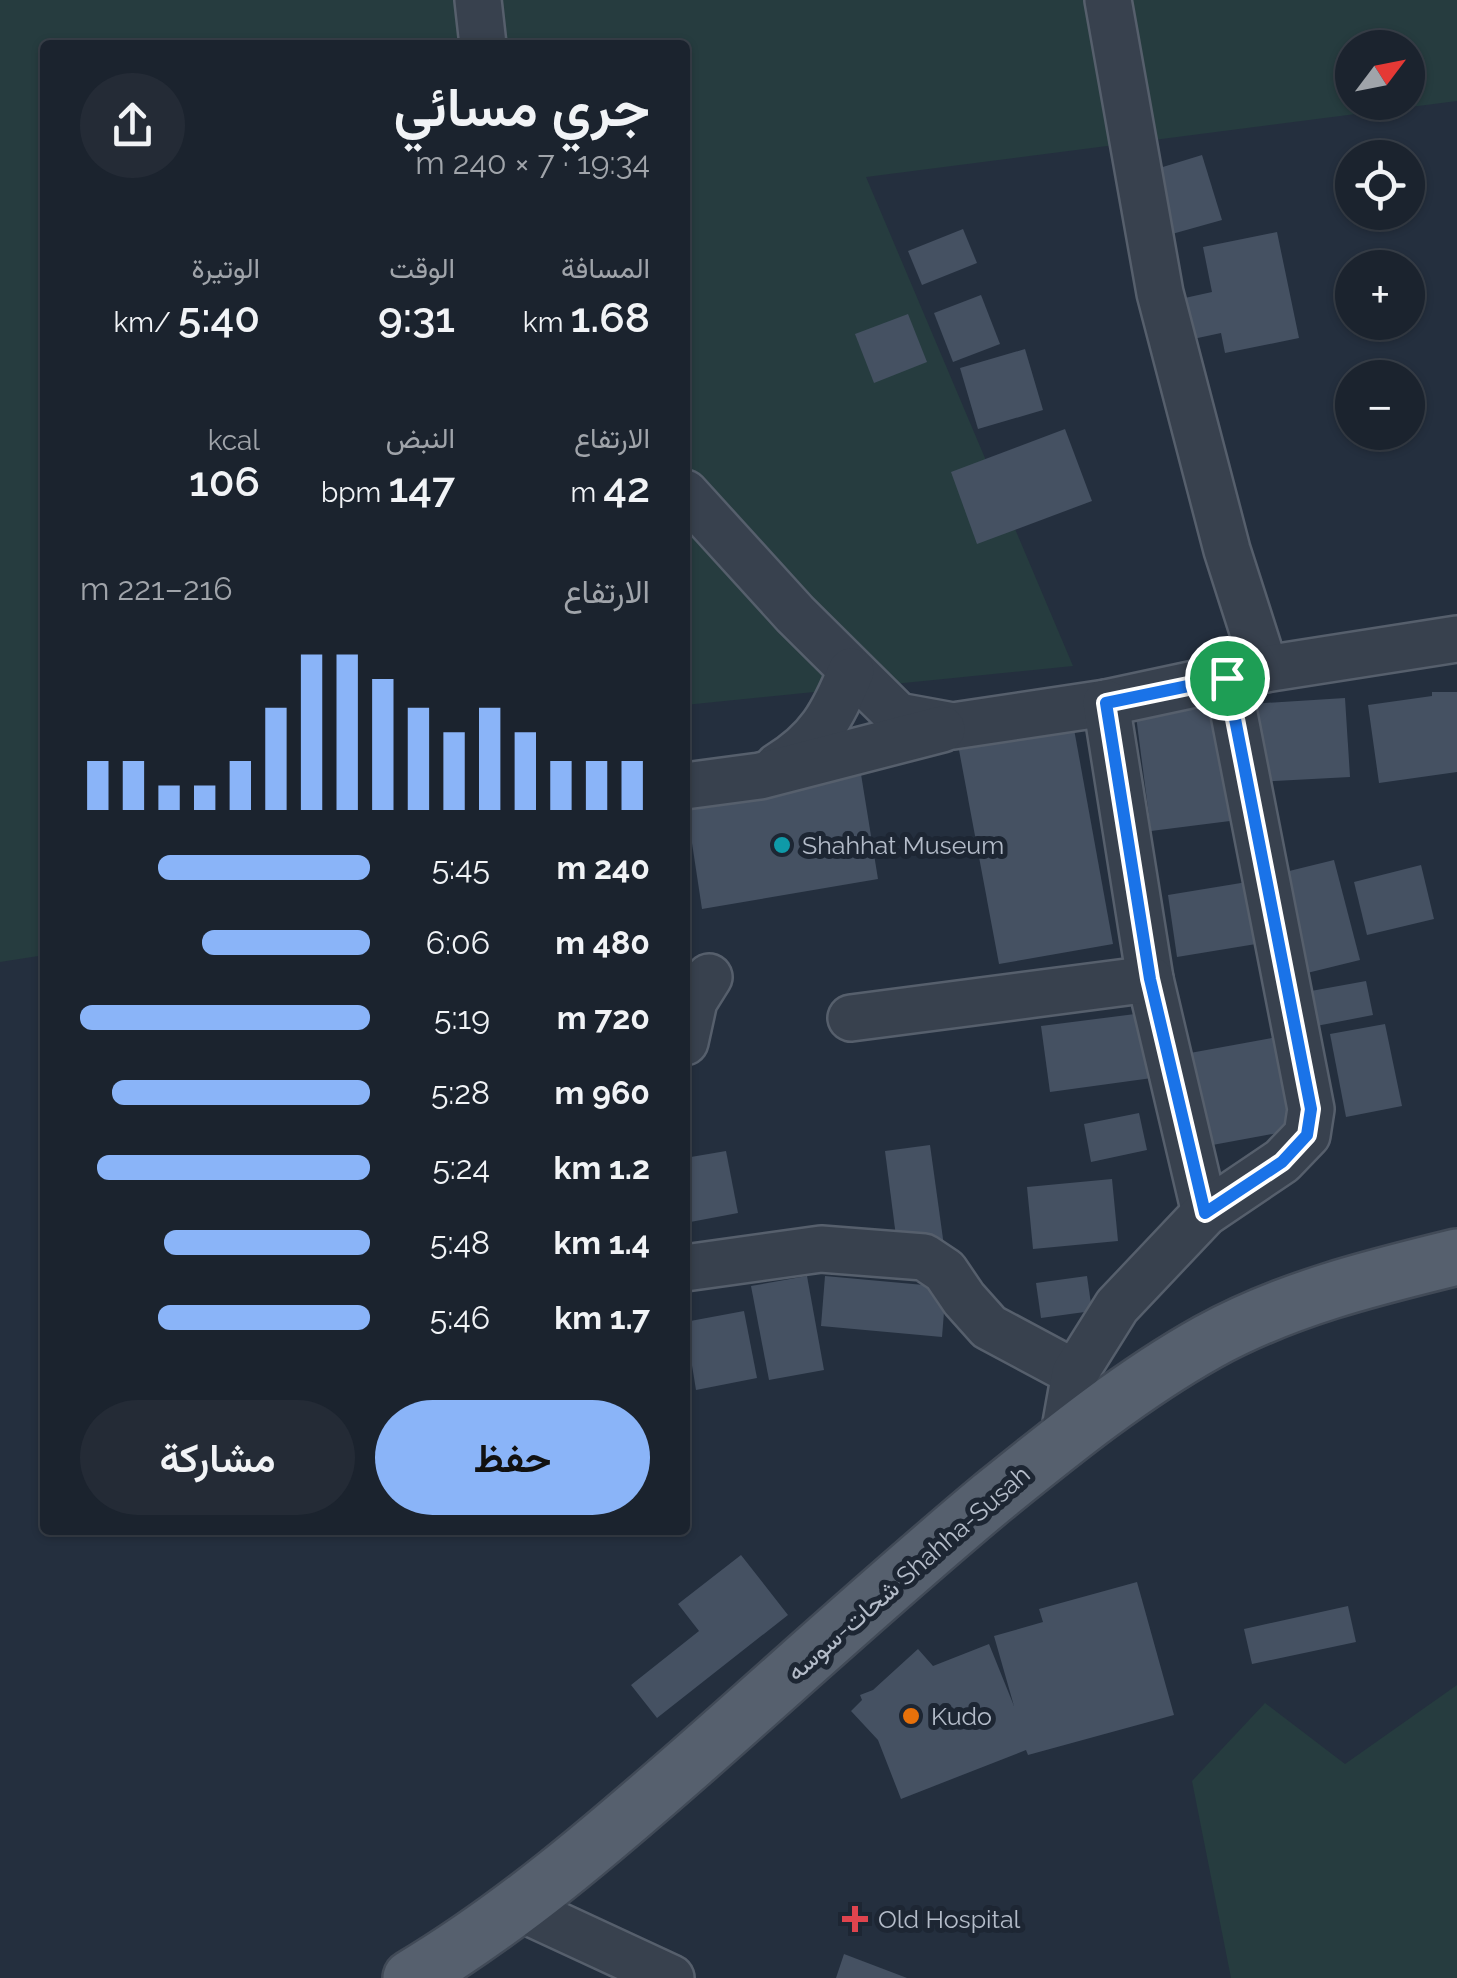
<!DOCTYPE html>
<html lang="ar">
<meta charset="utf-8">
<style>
body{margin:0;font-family:Raleway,Vazirmatn,sans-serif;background:#242b36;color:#f1f3f6;direction:rtl;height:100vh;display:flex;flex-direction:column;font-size:38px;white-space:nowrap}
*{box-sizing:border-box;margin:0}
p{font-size:32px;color:#a0a4aa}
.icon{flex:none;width:55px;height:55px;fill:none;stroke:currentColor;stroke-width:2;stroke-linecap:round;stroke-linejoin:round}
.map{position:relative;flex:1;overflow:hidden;direction:ltr}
.side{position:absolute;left:40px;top:40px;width:650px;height:1495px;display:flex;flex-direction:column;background:#1b232e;border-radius:10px;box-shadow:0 2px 8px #0004,0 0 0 2px #39404a;direction:rtl}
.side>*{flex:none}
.needle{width:65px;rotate:58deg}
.tools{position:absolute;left:1335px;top:30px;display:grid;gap:20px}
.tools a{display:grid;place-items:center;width:90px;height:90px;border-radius:50%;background:#1b232e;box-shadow:0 2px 8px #0004,0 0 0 2px #39404a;font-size:50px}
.pin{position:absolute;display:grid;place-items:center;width:85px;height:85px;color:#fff;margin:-42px;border:5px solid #fff;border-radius:50%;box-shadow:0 2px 10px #0007}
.round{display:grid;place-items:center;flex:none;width:105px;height:105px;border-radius:52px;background:#242b36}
.summary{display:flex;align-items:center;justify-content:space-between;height:170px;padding:0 40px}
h1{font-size:55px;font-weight:600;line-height:75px}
.stats{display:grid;grid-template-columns:repeat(3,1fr);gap:15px;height:170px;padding:10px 40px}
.stats div{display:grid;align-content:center}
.stats b{font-size:42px;font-weight:600}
.stats small{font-size:28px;font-weight:400}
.stats p{font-size:28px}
.chart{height:280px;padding:20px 40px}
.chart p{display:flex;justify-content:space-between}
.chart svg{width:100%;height:180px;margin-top:10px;stroke:#8ab4f8;stroke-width:6}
.primary-button{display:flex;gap:20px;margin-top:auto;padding:20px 40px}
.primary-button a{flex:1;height:115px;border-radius:60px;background:#8ab4f8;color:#111;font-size:40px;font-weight:600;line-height:115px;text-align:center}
.primary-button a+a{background:#242b36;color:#f1f3f6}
ul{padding:0 40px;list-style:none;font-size:32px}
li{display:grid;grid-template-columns:160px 120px 1fr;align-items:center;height:75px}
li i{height:25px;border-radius:12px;background:#8ab4f8}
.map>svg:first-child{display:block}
.green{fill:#263c3f;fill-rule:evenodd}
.building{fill:#455162}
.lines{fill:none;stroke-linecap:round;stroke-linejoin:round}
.minor-casing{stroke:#565f6c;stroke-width:50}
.major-casing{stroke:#414a57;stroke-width:60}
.minor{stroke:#38414e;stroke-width:45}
.major{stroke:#56606e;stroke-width:55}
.route-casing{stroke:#fff;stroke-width:20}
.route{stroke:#1a73e8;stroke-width:12}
.culture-dot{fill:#0f9aa8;stroke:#1d2633;stroke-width:4}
.food-dot{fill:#e8710a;stroke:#1d2633;stroke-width:4}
.health-dot{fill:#e0444e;stroke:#1d2633;stroke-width:4}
.labels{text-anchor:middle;stroke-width:10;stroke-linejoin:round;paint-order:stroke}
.poi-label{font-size:25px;fill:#b4bcc9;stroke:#1d2633;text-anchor:start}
.street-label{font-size:25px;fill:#b4bcc9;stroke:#1d2633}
</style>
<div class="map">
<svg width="1457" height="1978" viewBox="0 0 1457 1978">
<rect width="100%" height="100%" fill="#242f3e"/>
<!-- green -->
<g class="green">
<path d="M 0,0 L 1457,0 L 1457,101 L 866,177 L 1073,666 L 685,705 L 685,45 L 45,45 L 45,955 L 0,962 ZM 1352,48 L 1408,48 L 1408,102 L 1352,102 Z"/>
<polygon points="1457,1685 1457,1978 1231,1978 1192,1781 1265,1703 1345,1764"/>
</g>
<!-- building -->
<g class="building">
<polygon points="1202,155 1222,220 1172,234 1153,170"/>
<polygon points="963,229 977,263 922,285 908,251"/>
<polygon points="1277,232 1299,338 1225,353 1221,333 1179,342 1171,301 1212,292 1203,247"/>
<polygon points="981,295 1000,344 953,362 934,313"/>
<polygon points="908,314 927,362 874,383 855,334"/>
<polygon points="1025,349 1043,410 978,429 960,368"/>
<polygon points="1065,429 1092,501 977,544 951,472"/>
<polygon points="1432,692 1457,692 1457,772 1379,783 1368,705 1432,696"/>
<polygon points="1345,698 1350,777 1254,782 1249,704"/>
<polygon points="1215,707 1230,821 1151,831 1136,716"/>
<polygon points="1074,729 1113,944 999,964 959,750"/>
<polygon points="860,768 878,879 702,909 685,797"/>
<polygon points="1334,860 1360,960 1303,974 1277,874"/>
<polygon points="1421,865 1434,919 1367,935 1354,882"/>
<polygon points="1247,882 1256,944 1177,957 1168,895"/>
<polygon points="1366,981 1373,1015 1306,1028 1300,993"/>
<polygon points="1143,1013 1152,1078 1050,1092 1041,1026"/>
<polygon points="1385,1024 1402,1106 1346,1117 1330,1034"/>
<polygon points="1277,1037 1294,1130 1207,1146 1190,1053"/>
<polygon points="1139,1113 1147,1150 1091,1162 1084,1124"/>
<polygon points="930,1145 944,1246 898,1252 885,1151"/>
<polygon points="726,1151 738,1213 685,1223 685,1158"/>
<polygon points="1112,1179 1118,1241 1033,1249 1027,1187"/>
<polygon points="807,1276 824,1370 769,1380 751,1286"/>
<polygon points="825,1276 946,1287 942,1337 821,1326"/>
<polygon points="1087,1276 1092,1311 1041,1318 1036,1283"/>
<polygon points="744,1311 757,1378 696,1390 685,1322"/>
<polygon points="741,1555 788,1615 657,1718 631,1685 699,1631 678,1604"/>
<polygon points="1137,1582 1174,1715 1028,1755 1026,1750 901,1799 878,1740 851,1711 862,1700 860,1695 873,1690 918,1649 933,1666 989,1644 1014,1706 994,1636 1043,1622 1039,1609"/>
<polygon points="1348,1606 1356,1642 1252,1664 1244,1629"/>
<polygon points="844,1954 907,1978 836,1978"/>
</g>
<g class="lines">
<!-- minor casing -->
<g class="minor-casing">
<g id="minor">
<polyline points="478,0 483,45"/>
<polyline points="1108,0 1160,293 1227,550 1265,669"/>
<polyline points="685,493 795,614 898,716 953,726 1106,703 1265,669 1457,639"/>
<polyline points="1106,703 1150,979 1205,1213"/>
<path d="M 778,766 C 819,741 833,715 851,671"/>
<polyline points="685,786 760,776 942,729"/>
<polyline points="851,1018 1150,979"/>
<polyline points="685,1042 694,1001 709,977"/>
<polyline points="685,1268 821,1249 924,1257 945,1271 964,1299 989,1327 1075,1373"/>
<polyline points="1063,1440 1075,1373 1117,1306 1205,1213 1282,1161 1307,1135 1311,1109 1227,678"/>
<polyline points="518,1907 671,1978"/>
</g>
</g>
<!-- major casing -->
<g class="major-casing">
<path id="major" d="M 411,1978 C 513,1917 603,1839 692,1761 C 792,1673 891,1582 993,1497 C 1061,1442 1131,1385 1208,1342 C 1286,1299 1371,1278 1457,1257"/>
</g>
<!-- minor -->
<use href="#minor" class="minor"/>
<!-- major -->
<use href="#major" class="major"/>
</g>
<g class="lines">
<!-- route casing -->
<g class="route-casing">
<polygon id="route" points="1227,678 1311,1109 1307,1135 1282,1162 1205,1213 1150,979 1106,703"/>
</g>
<!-- route -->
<use href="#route" class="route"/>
</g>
<!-- markers -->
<circle class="culture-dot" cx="782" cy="845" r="10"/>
<circle class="food-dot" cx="911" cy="1716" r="10"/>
<path class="health-dot" d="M850 1904h10v10h10v10h-10v10h-10v-10h-10v-10h10z"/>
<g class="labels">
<!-- poi labels -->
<g class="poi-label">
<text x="802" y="854">Shahhat Museum</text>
<text x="931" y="1725">Kudo</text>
<text x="878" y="1928">Old Hospital</text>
</g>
<!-- street labels -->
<g class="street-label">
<text transform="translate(908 1573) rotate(-41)" y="9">شحات-سوسه Shahha-Susah</text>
</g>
</g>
</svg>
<div class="tools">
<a><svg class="needle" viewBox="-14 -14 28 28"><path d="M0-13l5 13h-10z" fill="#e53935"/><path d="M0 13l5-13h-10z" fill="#a0a4aa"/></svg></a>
<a><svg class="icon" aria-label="locate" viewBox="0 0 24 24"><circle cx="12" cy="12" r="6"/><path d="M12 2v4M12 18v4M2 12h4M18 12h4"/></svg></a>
<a>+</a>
<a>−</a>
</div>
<div class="pin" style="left:1227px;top:678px;background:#1e9e55"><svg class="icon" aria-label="arrive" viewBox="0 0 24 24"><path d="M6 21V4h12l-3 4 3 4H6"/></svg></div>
<section class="side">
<div class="summary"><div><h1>جري مسائي</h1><p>19:34 · 7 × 240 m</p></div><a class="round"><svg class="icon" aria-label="share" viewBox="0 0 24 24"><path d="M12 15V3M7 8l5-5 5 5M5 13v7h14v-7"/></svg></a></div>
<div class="stats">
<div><p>المسافة</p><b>1.68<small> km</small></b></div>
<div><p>الوقت</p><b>9:31</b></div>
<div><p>الوتيرة</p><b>5:40<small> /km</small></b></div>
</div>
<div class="stats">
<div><p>الارتفاع</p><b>42<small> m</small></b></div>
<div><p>النبض</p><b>147<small> bpm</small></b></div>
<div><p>kcal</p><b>106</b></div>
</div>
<div class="chart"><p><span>الارتفاع</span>216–221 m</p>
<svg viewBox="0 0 160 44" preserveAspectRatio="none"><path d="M5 44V32M15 44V32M25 44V38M35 44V38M45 44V32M55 44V19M65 44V6M75 44V6M85 44V12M95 44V19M105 44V25M115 44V19M125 44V25M135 44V32M145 44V32M155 44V32"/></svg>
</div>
<ul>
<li><b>240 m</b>5:45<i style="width:73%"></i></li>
<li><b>480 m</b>6:06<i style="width:58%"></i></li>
<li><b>720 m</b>5:19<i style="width:100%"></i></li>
<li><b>960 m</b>5:28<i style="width:89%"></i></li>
<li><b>1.2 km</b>5:24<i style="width:94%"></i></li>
<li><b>1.4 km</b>5:48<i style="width:71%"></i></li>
<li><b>1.7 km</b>5:46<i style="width:73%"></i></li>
</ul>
<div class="primary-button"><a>حفظ</a><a>مشاركة</a></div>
</section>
</div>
